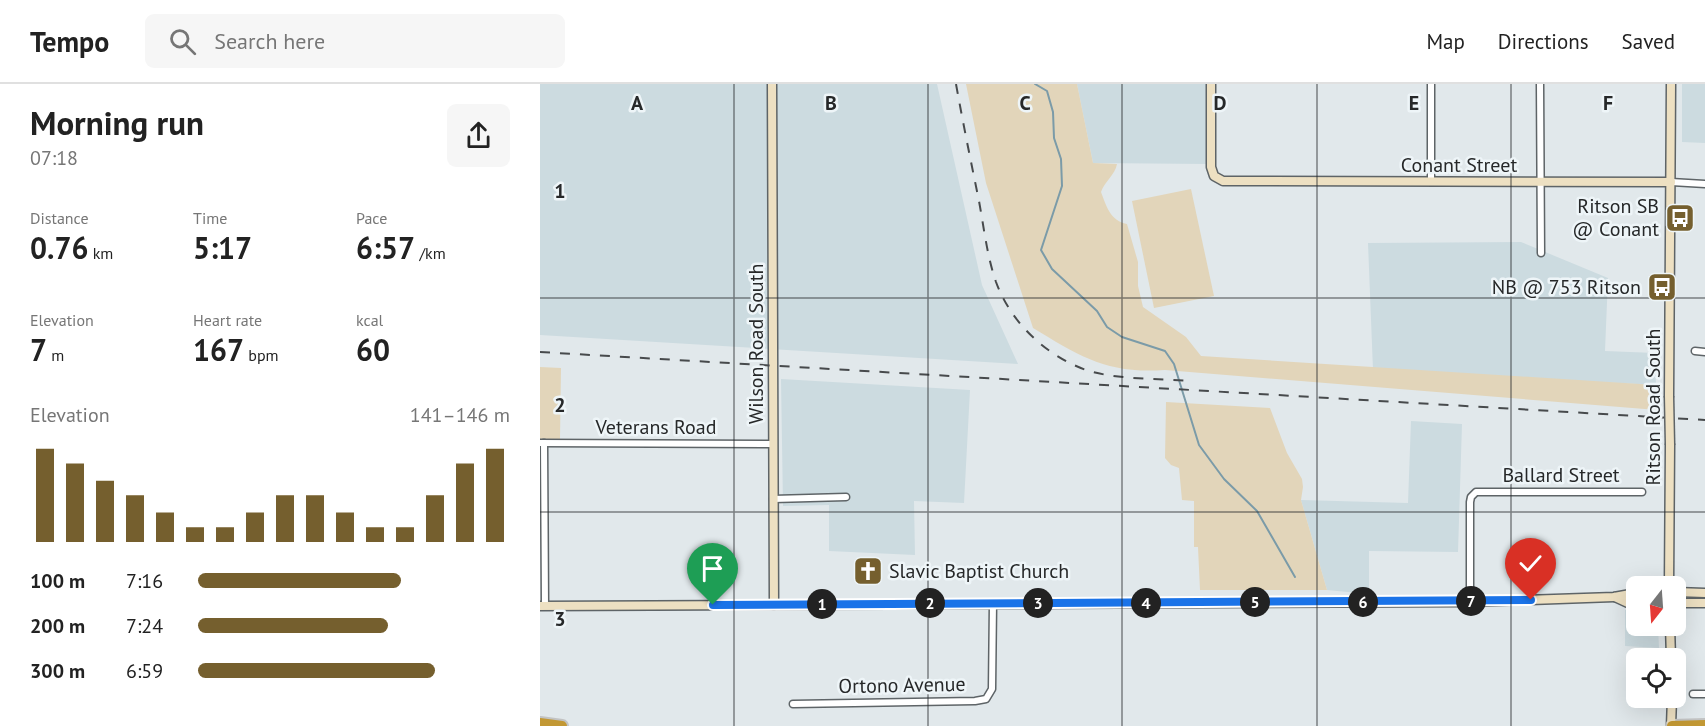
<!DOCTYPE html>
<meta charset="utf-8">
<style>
body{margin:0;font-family:"PT Sans",sans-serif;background:#f6f6f6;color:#222;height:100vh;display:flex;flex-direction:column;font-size:22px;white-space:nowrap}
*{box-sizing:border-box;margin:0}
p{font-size:20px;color:#767676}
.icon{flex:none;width:33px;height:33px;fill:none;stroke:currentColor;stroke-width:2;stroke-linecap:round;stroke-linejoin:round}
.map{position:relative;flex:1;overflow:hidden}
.side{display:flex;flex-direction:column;background:#fff;width:540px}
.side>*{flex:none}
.needle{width:39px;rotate:197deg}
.controls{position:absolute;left:1086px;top:492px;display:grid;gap:12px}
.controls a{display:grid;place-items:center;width:60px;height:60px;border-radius:9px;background:#fff;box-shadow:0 6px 24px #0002;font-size:30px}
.pin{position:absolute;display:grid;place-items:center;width:51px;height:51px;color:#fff;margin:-62px -26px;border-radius:50% 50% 50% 0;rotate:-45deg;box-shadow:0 0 6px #0007}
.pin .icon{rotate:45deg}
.km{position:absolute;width:30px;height:30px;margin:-15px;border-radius:50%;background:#222;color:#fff;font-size:16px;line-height:30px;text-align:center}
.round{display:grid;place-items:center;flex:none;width:63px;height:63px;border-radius:9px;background:#f6f6f6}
.summary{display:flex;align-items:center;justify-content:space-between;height:102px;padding:0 30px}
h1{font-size:33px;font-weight:700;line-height:45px}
.metrics{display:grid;grid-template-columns:repeat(3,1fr);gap:9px;height:102px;padding:6px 30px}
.metrics div{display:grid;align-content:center}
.metrics b{font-size:30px;font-weight:700}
.metrics small{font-size:16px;font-weight:400}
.metrics p{font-size:16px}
.chart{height:168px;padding:12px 30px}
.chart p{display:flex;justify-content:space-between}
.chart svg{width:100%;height:108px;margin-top:6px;stroke:#755f2e;stroke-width:6}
ul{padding:0 30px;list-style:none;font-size:20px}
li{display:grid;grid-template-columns:96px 72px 1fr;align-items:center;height:45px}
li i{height:15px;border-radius:8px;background:#755f2e}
header{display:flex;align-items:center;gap:36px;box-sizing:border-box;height:84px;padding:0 30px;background:#fff;border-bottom:2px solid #e0e0e0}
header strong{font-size:28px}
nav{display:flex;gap:33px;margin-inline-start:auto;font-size:21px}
.search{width:420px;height:54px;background:#f6f6f6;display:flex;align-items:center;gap:15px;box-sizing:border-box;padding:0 21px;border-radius:9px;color:#767676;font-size:22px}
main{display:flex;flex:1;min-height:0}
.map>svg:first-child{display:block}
.built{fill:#ccdbe0}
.green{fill:#e2d5ba}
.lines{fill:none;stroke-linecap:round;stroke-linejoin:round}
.stream{stroke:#7b9ba8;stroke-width:2}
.street-casing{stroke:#5e6467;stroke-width:9}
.secondary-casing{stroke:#5e6467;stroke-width:11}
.highway-casing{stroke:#c2c3c3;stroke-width:14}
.street{stroke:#fff;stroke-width:6}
.secondary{stroke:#ede0c2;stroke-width:8}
.highway{stroke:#c29834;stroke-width:10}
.rail{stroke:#474a4c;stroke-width:2;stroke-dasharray:10 10;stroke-linecap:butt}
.secondary-bridge-casing{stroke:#5e6467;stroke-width:11;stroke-linecap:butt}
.secondary-bridge{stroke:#ede0c2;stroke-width:8}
.route-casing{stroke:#fff;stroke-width:12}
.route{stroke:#1a73e8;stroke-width:8}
.grid{fill:none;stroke:#262829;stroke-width:1.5;stroke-opacity:0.55}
.labels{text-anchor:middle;stroke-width:5;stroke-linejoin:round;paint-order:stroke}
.street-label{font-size:20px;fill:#262829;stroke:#eef5f8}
.poi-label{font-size:20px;fill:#262829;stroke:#eef5f8;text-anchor:end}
.grid-label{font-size:20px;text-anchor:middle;font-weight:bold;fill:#262829;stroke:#eef5f8;stroke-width:5;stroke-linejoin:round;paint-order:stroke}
</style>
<header>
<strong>Tempo</strong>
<div class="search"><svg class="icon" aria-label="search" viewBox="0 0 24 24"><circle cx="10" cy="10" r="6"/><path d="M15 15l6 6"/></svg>Search here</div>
<nav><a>Map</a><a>Directions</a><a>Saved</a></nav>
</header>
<main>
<section class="side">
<div class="summary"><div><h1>Morning run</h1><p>07:18</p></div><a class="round"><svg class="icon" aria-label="share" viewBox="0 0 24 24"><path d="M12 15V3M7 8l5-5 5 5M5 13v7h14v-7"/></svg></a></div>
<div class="metrics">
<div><p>Distance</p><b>0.76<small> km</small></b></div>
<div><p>Time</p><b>5:17</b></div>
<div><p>Pace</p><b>6:57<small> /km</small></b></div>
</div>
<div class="metrics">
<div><p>Elevation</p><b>7<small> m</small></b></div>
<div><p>Heart rate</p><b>167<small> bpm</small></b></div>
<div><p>kcal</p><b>60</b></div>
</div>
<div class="chart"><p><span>Elevation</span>141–146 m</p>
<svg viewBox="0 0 160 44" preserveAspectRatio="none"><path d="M5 44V6M15 44V12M25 44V19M35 44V25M45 44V32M55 44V38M65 44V38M75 44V32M85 44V25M95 44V25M105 44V32M115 44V38M125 44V38M135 44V25M145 44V12M155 44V6"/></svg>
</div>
<ul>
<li><b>100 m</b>7:16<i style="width:65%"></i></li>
<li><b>200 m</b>7:24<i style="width:61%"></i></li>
<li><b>300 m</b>6:59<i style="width:76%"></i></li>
</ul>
</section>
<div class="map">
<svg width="1165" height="642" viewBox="0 0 1165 642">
<rect width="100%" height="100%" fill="#e1e8eb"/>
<!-- built -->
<g class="built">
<polygon points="0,0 397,0 442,201 478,280 0,251"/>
<polygon points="537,0 668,0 667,80 553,79"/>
<polygon points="1142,0 1165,0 1165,59 1142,58"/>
<polygon points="981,158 1068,194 1065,267 1115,269 1116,301 833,286 828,159"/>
<polygon points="241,295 430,306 424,419 374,417 375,471 289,467 289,421 243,422"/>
<polygon points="871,337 922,340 918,468 829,467 829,510 787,506 761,416 868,419"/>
<polygon points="1085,526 1096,527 1096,542 1118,542 1119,564 1085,562"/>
</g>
<!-- green -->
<g class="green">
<path d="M 426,0 L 537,0 L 553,79 L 577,80 C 575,91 565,97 561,108 C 566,121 570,137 587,140 L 598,178 L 598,202 L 603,223 L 646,253 L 661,272 L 1116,301 L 1117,326 L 625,286 C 567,290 541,273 493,244 L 446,99 Z"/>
<polygon points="651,105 674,212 614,224 592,117"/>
<polygon points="0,283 21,284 20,355 0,355"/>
<polygon points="626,318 730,324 747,369 762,395 763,403 761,416 787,506 660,506 658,463 654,463 654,417 642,416 639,384 631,381 625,374"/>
</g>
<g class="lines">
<!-- stream -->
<polyline class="stream" points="495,0 507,7 513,28 514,54 521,75 522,102 501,166 512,185 557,227 567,243 582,253 625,267 634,280 659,361 684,395 717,427 755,493"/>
<!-- street casing -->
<g class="street-casing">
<g id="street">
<polyline points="1000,0 1001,169"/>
<polyline points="891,97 891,0"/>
<polyline points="1131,98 1165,100"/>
<polyline points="1155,267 1165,268"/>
<polyline points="0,359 233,360"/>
<polyline points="4,359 5,522"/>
<polyline points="233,415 306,413"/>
<polyline points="930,518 930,418 931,413 936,408 1102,408"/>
<polyline points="1153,610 1165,610"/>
<polyline points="253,620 435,617 446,615 452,605 453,519"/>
</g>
</g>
<!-- secondary casing -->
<g class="secondary-casing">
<g id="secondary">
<polyline points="232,0 234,521"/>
<polyline points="671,0 671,83 674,92 683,97 1131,98"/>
<polyline points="1129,312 1131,0"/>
<polyline points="1129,502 1130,361"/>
<polyline points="1136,508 1165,509"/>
<polyline points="1075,513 1088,519 1096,519"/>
<polyline points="1136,519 1165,519"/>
<polyline points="0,522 930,518 1074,513 1096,509"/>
<polyline points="1130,542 1131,574"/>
<polyline points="1131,642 1132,614"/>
</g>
</g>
<!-- highway casing -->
<g class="highway-casing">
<g id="highway">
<polyline points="0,639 22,642"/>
<polyline points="1132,642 1165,641"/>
</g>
</g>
<!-- street -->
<use href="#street" class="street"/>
<!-- secondary -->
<use href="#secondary" class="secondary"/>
<!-- highway -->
<use href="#highway" class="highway"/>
<!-- rail -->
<g class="rail">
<path d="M 416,0 C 423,39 431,78 439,117 C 444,144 447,172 456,198 C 471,239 507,273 549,287 C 581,296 616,294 649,297"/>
<polyline points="0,268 1165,336"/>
</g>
<!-- secondary-bridge casing -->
<g class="secondary-bridge-casing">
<polyline id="secondary-bridge" points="1129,312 1130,361"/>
</g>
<!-- secondary-bridge -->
<use href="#secondary-bridge" class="secondary-bridge"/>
</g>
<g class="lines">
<!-- route casing -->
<g class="route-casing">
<polyline id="route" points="173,521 991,516"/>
</g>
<!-- route -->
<use href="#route" class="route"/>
</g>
<!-- grid -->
<path class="grid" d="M 194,0 L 194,642M 388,0 L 388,642M 582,0 L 582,642M 777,0 L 777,642M 971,0 L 971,642M 0,214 L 1165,214M 0,428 L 1165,428"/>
<!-- icons -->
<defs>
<g id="bus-square" transform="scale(1.5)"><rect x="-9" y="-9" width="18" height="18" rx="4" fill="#755f2e" stroke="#eef5f8"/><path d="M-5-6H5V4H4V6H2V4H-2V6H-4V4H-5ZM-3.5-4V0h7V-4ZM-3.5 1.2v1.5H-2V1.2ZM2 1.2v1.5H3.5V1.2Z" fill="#fff"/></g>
<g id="church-square" transform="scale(1.5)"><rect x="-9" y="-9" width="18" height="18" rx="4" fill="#755f2e" stroke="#eef5f8"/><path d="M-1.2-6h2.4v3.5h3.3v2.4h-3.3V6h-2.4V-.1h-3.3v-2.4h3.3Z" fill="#fff"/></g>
</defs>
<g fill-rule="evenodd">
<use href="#bus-square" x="1140" y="134"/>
<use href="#bus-square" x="1122" y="203"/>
<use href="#church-square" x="328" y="487"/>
</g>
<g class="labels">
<!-- street labels -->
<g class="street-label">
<text x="919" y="88">Conant Street</text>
<text transform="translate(216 260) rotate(-90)" y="7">Wilson Road South</text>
<text transform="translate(1113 323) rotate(-90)" y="7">Ritson Road South</text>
<text x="116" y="350">Veterans Road</text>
<text x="1021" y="398">Ballard Street</text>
<text transform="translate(362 601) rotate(-1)" y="7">Ortono Avenue</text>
</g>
<!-- poi labels -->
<g class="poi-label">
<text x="1119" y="129">Ritson SB<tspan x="1119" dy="23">@ Conant</tspan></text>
<text x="1101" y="210">NB @ 753 Ritson</text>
<text x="349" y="494" text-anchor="start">Slavic Baptist Church</text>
</g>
</g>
<g class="grid-label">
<text x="97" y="26">A</text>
<text x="291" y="26">B</text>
<text x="485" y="26">C</text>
<text x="680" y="26">D</text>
<text x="874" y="26">E</text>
<text x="1068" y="26">F</text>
<text x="20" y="114">1</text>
<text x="20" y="328">2</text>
<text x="20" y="542">3</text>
</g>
</svg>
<div class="controls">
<a><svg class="needle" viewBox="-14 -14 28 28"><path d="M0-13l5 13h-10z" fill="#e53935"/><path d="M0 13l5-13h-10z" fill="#767676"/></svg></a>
<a><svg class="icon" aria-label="locate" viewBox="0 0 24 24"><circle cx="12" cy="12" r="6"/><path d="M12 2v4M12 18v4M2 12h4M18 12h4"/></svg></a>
</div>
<div class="pin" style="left:173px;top:521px;background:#1e9e55"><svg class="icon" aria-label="arrive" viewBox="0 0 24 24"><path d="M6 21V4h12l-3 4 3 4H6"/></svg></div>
<div class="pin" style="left:991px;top:516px;background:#d93025"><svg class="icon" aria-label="check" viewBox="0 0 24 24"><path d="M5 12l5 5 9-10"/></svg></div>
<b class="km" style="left:282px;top:520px">1</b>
<b class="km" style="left:390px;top:519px">2</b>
<b class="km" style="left:498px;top:519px">3</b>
<b class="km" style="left:606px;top:519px">4</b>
<b class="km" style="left:715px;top:518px">5</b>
<b class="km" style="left:823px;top:518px">6</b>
<b class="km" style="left:931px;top:517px">7</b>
</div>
</main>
